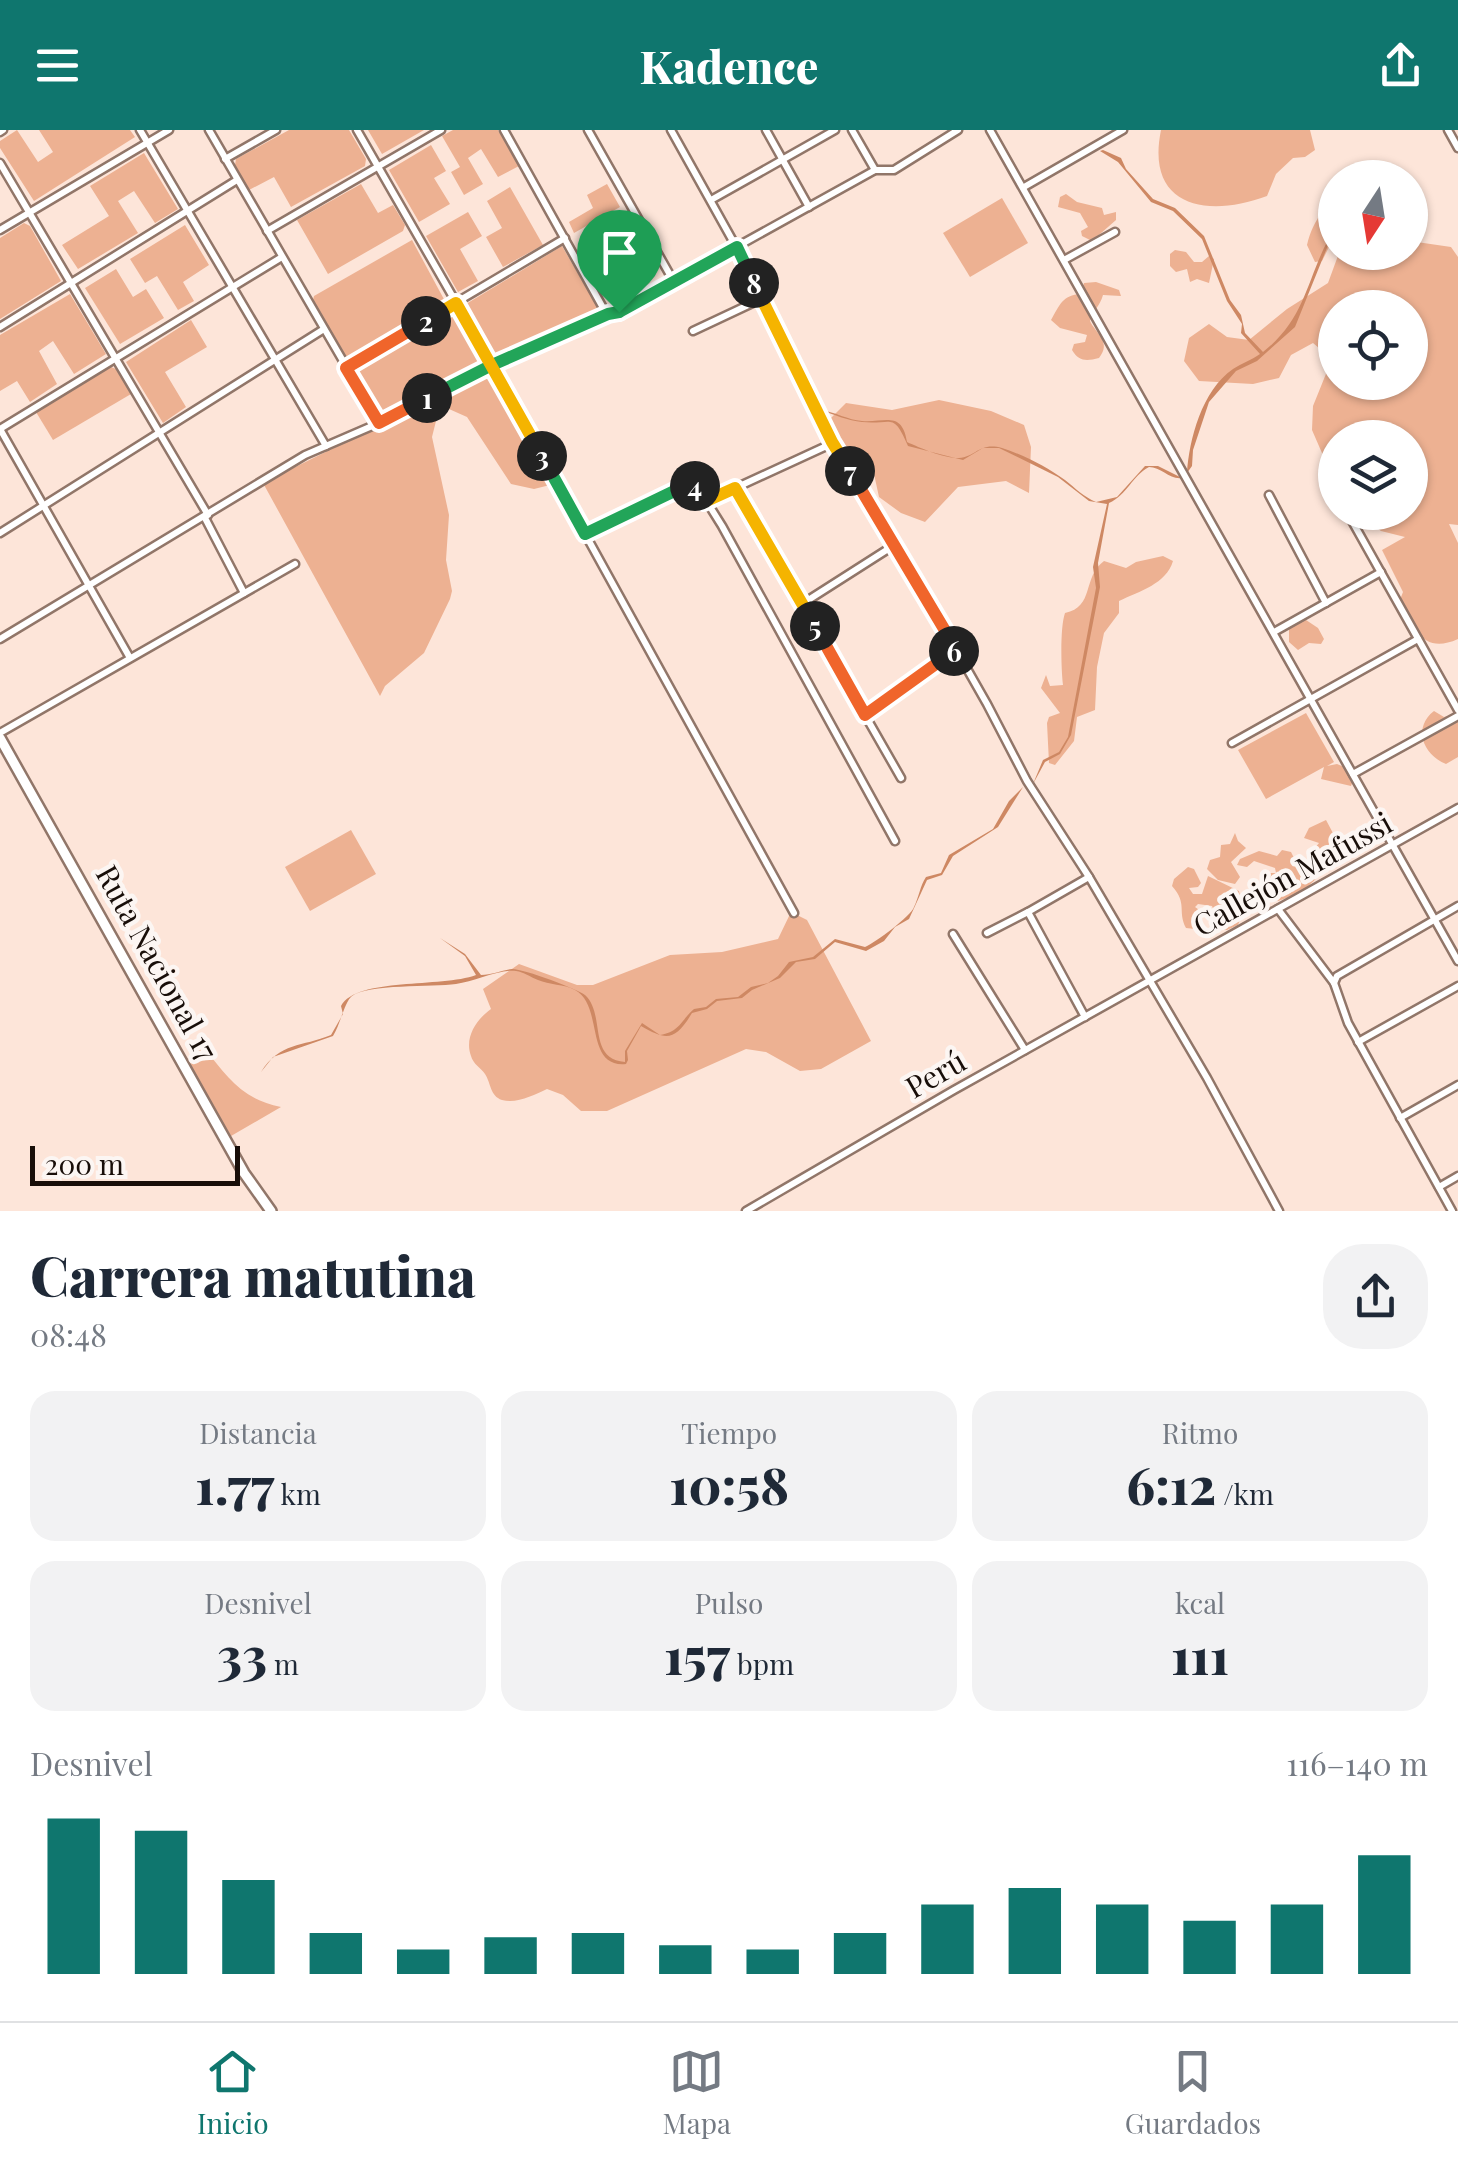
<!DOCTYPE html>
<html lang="es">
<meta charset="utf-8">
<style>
body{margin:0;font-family:"Playfair Display",serif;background:#f2f2f3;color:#1f2937;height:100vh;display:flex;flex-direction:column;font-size:38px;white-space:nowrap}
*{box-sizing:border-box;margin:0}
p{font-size:32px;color:#747a83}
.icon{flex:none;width:55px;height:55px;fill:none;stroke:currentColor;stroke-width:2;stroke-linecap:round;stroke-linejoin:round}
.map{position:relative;height:1081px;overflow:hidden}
.drawer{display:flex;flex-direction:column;background:#fff;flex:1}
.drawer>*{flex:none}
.needle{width:65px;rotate:192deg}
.fabs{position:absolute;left:1318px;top:30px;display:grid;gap:20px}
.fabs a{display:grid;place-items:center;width:110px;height:110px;border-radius:50%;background:#fff;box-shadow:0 2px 8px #0004;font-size:50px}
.scale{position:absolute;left:30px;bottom:25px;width:210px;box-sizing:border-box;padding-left:10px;border:5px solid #180e09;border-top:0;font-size:28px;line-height:35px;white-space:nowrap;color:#180e09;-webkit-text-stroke:8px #fcf6f3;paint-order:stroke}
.pin{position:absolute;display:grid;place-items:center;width:85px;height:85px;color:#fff;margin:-102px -42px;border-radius:50% 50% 50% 0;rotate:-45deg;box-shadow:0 0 10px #0007}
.pin .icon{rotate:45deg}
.km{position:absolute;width:50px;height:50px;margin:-25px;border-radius:50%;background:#222;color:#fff;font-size:28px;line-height:50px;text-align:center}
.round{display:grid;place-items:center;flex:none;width:105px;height:105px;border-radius:40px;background:#f2f2f3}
.headline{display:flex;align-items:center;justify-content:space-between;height:170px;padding:0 30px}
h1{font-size:55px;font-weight:800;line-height:75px}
.metrics{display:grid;grid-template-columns:repeat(3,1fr);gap:15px;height:170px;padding:10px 30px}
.metrics div{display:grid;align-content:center;border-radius:25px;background:#f2f2f3;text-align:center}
.metrics b{font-size:50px;font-weight:800}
.metrics small{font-size:28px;font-weight:400}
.metrics p{font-size:28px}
.chart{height:280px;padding:20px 30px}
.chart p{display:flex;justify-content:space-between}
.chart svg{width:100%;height:180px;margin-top:10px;stroke:#0f766e;stroke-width:6}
header{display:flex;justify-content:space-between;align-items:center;height:130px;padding:0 30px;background:#0f766e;color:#fff;font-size:45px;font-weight:800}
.tab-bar{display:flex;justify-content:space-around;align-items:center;height:140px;border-top:2px solid #e0e1e3;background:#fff;font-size:28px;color:#747a83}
.tab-bar a{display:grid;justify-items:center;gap:5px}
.tab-bar .active{color:#0f766e}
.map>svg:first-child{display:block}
.green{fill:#edb192;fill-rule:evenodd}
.water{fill:#ce8863}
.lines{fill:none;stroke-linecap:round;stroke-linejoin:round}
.stream{stroke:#ce8863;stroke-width:2.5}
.street-casing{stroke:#917669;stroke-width:11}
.secondary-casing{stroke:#917669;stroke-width:14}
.street{stroke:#fff;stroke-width:6}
.secondary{stroke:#fff;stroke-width:9}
.split-1-casing{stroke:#fff;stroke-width:20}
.split-2-casing{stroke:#fff;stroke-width:20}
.split-3-casing{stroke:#fff;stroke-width:20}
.split-4-casing{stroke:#fff;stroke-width:20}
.split-5-casing{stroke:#fff;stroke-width:20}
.split-6-casing{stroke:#fff;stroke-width:20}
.split-7-casing{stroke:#fff;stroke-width:20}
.split-8-casing{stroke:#fff;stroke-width:20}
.split-9-casing{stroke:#fff;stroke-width:20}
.split-1{stroke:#22a559;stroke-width:12}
.split-2{stroke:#f0652b;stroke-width:12}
.split-3{stroke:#f5b400;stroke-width:12}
.split-4{stroke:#22a559;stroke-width:12}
.split-5{stroke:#f5b400;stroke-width:12}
.split-6{stroke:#f0652b;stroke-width:12}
.split-7{stroke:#f0652b;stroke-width:12}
.split-8{stroke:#f5b400;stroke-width:12}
.split-9{stroke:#22a559;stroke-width:12}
.labels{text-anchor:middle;stroke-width:9;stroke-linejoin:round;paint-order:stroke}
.street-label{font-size:30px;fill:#180e09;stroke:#fcf6f3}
</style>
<header><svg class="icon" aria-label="menu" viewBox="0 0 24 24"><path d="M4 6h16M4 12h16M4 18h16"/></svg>Kadence<svg class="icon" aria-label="share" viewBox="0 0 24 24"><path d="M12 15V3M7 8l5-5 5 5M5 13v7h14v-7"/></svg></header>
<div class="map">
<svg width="1458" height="1081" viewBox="0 0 1458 1081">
<rect width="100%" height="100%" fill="#fde5d9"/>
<!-- green -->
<g class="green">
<polygon points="17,0 38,32 53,22 39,0 130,0 135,7 34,71 0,18 0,11"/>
<polygon points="289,0 349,0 366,29 365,36 291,77 274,47 249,60 235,35 236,29"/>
<polygon points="368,0 424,0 382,24"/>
<polygon points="453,0 498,0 519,36 498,47 481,19 468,28 483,54 464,65 451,42 460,37 442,6"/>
<path d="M 1161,0 L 1310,0 L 1315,20 L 1305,27 L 1293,28 L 1276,44 L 1267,66 C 1208,88 1145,78 1161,0 Z"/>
<polygon points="431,15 446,41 434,48 450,74 419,92 389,40"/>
<polygon points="144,23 178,79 155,93 134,61 118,71 138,103 78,139 62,115 109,86 90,56"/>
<path d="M 1335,48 L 1335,105 L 1322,131 L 1315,132 L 1307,115 C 1310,101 1315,93 1322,81 C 1328,69 1325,59 1335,48 Z"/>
<polygon points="361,54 378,83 393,75 405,95 403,101 328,144 297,90"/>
<polygon points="607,54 620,77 574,103 569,92 593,78 587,65"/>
<polygon points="510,57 543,115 503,137 486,107 502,98 487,71"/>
<polygon points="1066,64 1077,72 1102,78 1104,85 1116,82 1116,90 1092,111 1082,106 1081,101 1088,97 1080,83 1058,77 1060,67"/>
<polygon points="1002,68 1028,113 970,147 943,103"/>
<polygon points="468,82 482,106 460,119 478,151 458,162 426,106"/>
<polygon points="24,93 30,96 61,151 0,189 0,108"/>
<polygon points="185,95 209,135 183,152 194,171 178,180 157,146 145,153 130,129"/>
<polygon points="412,110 446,173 350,229 347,228 313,170 314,166"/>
<path d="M 1410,111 L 1451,117 L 1458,127 L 1458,395 L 1449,394 L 1458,413 L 1458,509 C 1425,524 1415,501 1398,475 L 1403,462 L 1382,420 L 1405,407 L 1381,401 L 1358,383 L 1410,382 L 1410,308 L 1335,308 L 1335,353 L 1312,300 L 1313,276 L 1332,229 L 1313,213 L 1291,225 L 1279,248 L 1253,254 L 1199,251 L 1184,231 L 1189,208 L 1209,194 L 1227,207 L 1249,210 L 1287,179 L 1328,153 L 1339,123 L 1410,122 ZM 1335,178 L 1410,178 L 1410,252 L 1335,252 Z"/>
<polygon points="562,116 598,178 597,183 497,227 493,226 465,177 466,174"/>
<polygon points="1175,120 1186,122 1194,132 1202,132 1209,126 1214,129 1209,153 1197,149 1190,152 1187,139 1176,142 1170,136 1170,124"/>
<polygon points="116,139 133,167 146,159 164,188 120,214 85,158"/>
<path d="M 1096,152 L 1119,160 L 1121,166 L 1103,165 C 1100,176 1092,182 1090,191 C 1096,204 1112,212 1099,228 C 1087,231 1079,232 1072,220 L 1074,214 L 1085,212 L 1087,205 L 1060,198 L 1051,190 C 1060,175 1062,165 1081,164 L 1084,153 Z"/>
<polygon points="70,164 106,224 74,244 53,211 39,221 57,254 30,272 17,251 0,261 0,205"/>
<polygon points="452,183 456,184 482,231 481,235 385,286 380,284 356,240 358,236"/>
<polygon points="191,190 207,217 165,242 186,277 163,293 126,232"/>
<polygon points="111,237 116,239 131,264 53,310 36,282"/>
<polygon points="485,243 489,245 554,354 534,359 511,354 467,287 449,279 437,287 432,307 449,385 446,430 452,461 450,469 424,523 385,556 380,566 263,353"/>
<polygon points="939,270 991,281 1024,295 1031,317 1029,363 1006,351 958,357 925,392 901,383 879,367 874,344 833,314 830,289 846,273 892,280"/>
<path d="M 1163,426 L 1173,431 C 1166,454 1140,461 1119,471 L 1119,483 L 1104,503 L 1097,537 L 1095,580 L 1077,587 L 1074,611 L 1055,635 L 1049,633 L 1047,593 L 1049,587 L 1060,583 L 1041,558 L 1046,545 L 1050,556 L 1063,555 C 1061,538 1060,497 1065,483 C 1095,477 1082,447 1104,431 L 1126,438 L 1136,432 Z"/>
<polygon points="1306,490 1318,498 1324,509 1321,514 1309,513 1298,520 1289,512 1289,495"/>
<path d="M 1434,581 L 1444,587 L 1455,584 L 1458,587 L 1458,627 L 1446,634 C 1422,624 1413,597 1434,581 Z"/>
<polygon points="1306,583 1334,632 1327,636 1337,634 1349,639 1353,651 1351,656 1321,649 1324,637 1266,669 1238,620"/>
<polygon points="1326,690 1334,705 1351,709 1351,715 1345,716 1343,721 1345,727 1342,732 1331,735 1329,741 1324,744 1318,741 1315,718 1319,713 1304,708 1309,698"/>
<polygon points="351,700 376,744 310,781 285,737"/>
<polygon points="1235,703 1238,711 1246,718 1231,732 1240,747 1235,754 1218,750 1207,739 1210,730 1220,727 1221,715 1230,714"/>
<polygon points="1282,720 1291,722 1295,730 1303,728 1308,738 1319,746 1301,763 1278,771 1271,765 1275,757 1266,754 1263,748 1267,743 1276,743 1275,738 1254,731 1247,737 1237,735 1240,729 1259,721 1277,726"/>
<path d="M 1188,737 L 1194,739 L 1201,753 L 1198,757 L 1189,758 L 1193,764 L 1202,764 L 1208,746 L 1239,761 L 1240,766 L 1233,776 L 1234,786 L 1241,787 L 1238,795 L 1227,800 L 1218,799 L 1218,782 L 1214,781 L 1212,776 L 1198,774 L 1195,777 L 1202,782 L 1202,792 L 1195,799 L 1186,798 C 1177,781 1188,774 1172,756 L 1174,749 Z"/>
<path d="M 791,782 L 807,790 L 871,911 L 821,939 L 800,941 L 766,922 L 746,919 L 607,981 L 581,981 L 563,965 L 547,959 C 534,965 517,974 502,970 C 490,966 491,953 485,944 C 481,938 473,934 471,926 C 464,907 477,889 491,879 L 483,859 L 519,834 L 577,855 L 593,855 L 670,825 L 722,822 L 778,809 Z"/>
<path d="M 203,917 C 228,947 241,969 281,977 L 231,1006 L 186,930 Z"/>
</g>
<!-- water -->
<g class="water">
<path d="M 1103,20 L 1121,28 L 1126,39 L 1153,69 L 1175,78 L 1204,106 L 1230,170 L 1241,185 L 1245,203 L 1263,222 C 1309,186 1306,144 1335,98 L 1295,197 L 1257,231 L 1236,241 L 1209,272 L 1193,320 L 1192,336 L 1187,343 C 1189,310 1202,260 1233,239 C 1242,233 1252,230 1260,224 L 1241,203 L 1242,194 L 1227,171 L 1202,109 L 1173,81 L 1151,72 L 1118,32 L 1100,21 Z"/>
<path d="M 821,280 C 835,282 848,290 862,291 C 884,293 902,280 907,312 C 920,318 946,329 959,328 C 976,327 979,312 1002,318 C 1024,325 1047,337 1065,350 C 1075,358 1084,367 1096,372 L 1117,367 L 1145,336 L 1158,336 L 1182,348 C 1170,350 1161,337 1149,337 C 1132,346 1127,365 1109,373 L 1098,433 L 1100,457 L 1071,605 L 1060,624 L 1045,632 L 1033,654 L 1043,630 L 1059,622 L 1068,607 L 1096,458 L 1093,437 L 1107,374 L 1089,371 L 1058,347 L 999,318 L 983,318 L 963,330 L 908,316 C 893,281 893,295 862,292 C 849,291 832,284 821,280 Z"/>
<path d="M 1023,657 L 998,697 L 953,726 L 942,745 L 927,750 L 909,789 L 895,797 L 884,811 L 866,821 L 835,812 L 815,829 L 796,832 L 780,848 L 752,860 L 742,868 L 717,871 L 707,879 L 692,883 C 675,911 667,911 641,896 L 627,921 L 628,930 L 626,934 C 584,938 604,875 575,860 C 564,854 549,855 538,850 C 530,847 524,842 516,841 C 499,839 474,852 456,854 C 433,857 367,854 352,866 C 345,871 340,895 333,906 L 273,927 L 261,942 C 280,912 302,917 331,905 L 343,884 L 341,876 C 357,847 441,858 476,845 L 465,826 L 440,808 L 465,824 L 481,845 C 492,845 502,840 512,839 C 521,838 578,859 585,865 C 606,884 587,929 625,932 L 625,921 L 642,893 L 660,905 C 680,902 681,890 694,879 L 706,877 L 716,869 L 738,867 L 751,857 L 768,853 L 778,846 L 789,832 L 813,827 L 835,809 L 865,817 C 875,813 911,786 914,777 C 919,767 920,756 926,747 L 941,743 L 949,725 L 993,699 L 1009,671 Z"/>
</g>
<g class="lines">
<!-- stream -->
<polyline class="stream" points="1352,48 1370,33"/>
<!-- street casing -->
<g class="street-casing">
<g id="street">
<polyline points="140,0 326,316"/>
<polyline points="209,0 379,293"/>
<polyline points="357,0 492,235 794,783"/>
<polyline points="504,0 607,185"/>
<polyline points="588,0 674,152"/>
<polyline points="671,0 739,122 833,313 896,414 987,574 1027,651 1089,747 1207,948 1279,1081"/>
<polyline points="766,0 809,77"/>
<polyline points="852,0 875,40"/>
<polyline points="990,0 1458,831"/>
<polyline points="1448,0 1458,18"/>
<polyline points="0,2 3,0"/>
<polyline points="225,29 276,0"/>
<polyline points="0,33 208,385"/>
<polyline points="1024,57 1123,0"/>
<polyline points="711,70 835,0"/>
<polyline points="0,100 169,0"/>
<polyline points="267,101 441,0"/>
<polyline points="1064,130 1115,102"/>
<polyline points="0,197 237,50"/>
<polyline points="693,201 761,169"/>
<polyline points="347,237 565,108"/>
<polyline points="0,299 282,127"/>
<polyline points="0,299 130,528"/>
<polyline points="735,358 901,648"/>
<polyline points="1269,365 1326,473"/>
<polyline points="705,372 833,313"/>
<polyline points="1347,382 1458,580"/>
<polyline points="205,388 244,463"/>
<polyline points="0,403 324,199"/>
<polyline points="585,404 689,355 697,356 722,396 895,711"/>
<polyline points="802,474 896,414"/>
<polyline points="1274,502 1381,442"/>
<polyline points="0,509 305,325 379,293 492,235 607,185 619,182 875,40 894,40 958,0"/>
<polyline points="865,585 956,519"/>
<polyline points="0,603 295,434"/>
<polyline points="1232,613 1418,509"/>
<polyline points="1353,644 1458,586"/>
<polyline points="1278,779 1334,853 1348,893 1452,1081"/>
<polyline points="987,803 1028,782"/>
<polyline points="953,804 1025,920"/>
<polyline points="1334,853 1337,846 1458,776"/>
<polyline points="1085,887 1028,782 1089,747"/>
<polyline points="1358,912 1458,856"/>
<polyline points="1400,988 1458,955"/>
<polyline points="1439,1057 1458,1046"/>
<polyline points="746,1081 954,960 1458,678"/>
</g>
</g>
<!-- secondary casing -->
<g class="secondary-casing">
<polyline id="secondary" points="0,608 244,1043 271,1081"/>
</g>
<!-- street -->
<use href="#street" class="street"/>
<!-- secondary -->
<use href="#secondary" class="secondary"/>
</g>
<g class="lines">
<!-- split-1 casing -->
<g class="split-1-casing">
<polyline id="split-1" points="427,268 492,235 608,184 619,182"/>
</g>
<!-- split-2 casing -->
<g class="split-2-casing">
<polyline id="split-2" points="426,191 346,238 379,293 427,268"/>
</g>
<!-- split-3 casing -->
<g class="split-3-casing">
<polyline id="split-3" points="426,191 456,173 542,326"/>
</g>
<!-- split-4 casing -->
<g class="split-4-casing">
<polyline id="split-4" points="542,326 585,404 689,354 695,356"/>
</g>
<!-- split-5 casing -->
<g class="split-5-casing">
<polyline id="split-5" points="695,356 704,372 735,358 815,496"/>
</g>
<!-- split-6 casing -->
<g class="split-6-casing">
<polyline id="split-6" points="815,496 865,585 954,521"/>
</g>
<!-- split-7 casing -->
<g class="split-7-casing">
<polyline id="split-7" points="850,341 956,519 954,521"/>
</g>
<!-- split-8 casing -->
<g class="split-8-casing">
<polyline id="split-8" points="754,153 832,312 850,341"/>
</g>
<!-- split-9 casing -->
<g class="split-9-casing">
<polyline id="split-9" points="619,182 737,117 754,153"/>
</g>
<!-- split-1 -->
<use href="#split-1" class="split-1"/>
<!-- split-2 -->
<use href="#split-2" class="split-2"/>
<!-- split-3 -->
<use href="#split-3" class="split-3"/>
<!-- split-4 -->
<use href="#split-4" class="split-4"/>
<!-- split-5 -->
<use href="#split-5" class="split-5"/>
<!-- split-6 -->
<use href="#split-6" class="split-6"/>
<!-- split-7 -->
<use href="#split-7" class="split-7"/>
<!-- split-8 -->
<use href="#split-8" class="split-8"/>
<!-- split-9 -->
<use href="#split-9" class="split-9"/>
</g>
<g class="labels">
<!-- street labels -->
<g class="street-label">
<text transform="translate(1293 745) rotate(-29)" y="10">Callejón Mafussi</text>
<text transform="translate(156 833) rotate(61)" y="10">Ruta Nacional 17</text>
<text transform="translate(936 945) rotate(-30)" y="10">Perú</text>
</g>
</g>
</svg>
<div class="fabs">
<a><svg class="needle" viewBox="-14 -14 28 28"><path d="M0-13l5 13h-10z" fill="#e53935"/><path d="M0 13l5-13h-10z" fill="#747a83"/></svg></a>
<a><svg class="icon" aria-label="locate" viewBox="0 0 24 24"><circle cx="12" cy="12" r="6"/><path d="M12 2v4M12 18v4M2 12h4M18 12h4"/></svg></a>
<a><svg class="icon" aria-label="layers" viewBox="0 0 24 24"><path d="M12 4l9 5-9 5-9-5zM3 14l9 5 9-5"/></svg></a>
</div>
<div class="scale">200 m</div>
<div class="pin" style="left:619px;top:182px;background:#1e9e55"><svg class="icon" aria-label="arrive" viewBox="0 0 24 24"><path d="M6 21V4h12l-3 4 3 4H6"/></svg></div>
<b class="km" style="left:427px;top:268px">1</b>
<b class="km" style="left:426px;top:191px">2</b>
<b class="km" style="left:542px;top:326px">3</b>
<b class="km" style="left:695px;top:356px">4</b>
<b class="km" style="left:815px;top:496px">5</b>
<b class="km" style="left:954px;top:521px">6</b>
<b class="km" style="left:850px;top:341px">7</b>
<b class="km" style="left:754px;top:153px">8</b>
</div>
<section class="drawer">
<div class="headline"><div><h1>Carrera matutina</h1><p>08:48</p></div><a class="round"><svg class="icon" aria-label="share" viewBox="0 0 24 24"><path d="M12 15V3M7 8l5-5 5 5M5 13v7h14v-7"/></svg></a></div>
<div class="metrics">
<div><p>Distancia</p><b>1.77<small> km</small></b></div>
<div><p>Tiempo</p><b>10:58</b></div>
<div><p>Ritmo</p><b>6:12<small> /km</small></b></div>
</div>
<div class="metrics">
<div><p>Desnivel</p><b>33<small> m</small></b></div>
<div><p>Pulso</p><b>157<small> bpm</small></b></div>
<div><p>kcal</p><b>111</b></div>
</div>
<div class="chart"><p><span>Desnivel</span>116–140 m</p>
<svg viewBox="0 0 160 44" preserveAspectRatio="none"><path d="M5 44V6M15 44V9M25 44V21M35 44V34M45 44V38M55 44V35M65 44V34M75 44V37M85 44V38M95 44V34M105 44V27M115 44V23M125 44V27M135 44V31M145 44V27M155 44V15"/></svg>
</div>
</section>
<nav class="tab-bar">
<a class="active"><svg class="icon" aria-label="home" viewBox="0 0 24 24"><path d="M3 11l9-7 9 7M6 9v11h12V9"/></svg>Inicio</a>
<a><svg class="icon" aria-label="map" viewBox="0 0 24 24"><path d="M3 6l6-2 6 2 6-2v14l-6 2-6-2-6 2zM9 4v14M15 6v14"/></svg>Mapa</a>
<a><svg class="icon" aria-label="saved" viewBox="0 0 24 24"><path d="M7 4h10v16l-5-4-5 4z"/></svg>Guardados</a>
</nav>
